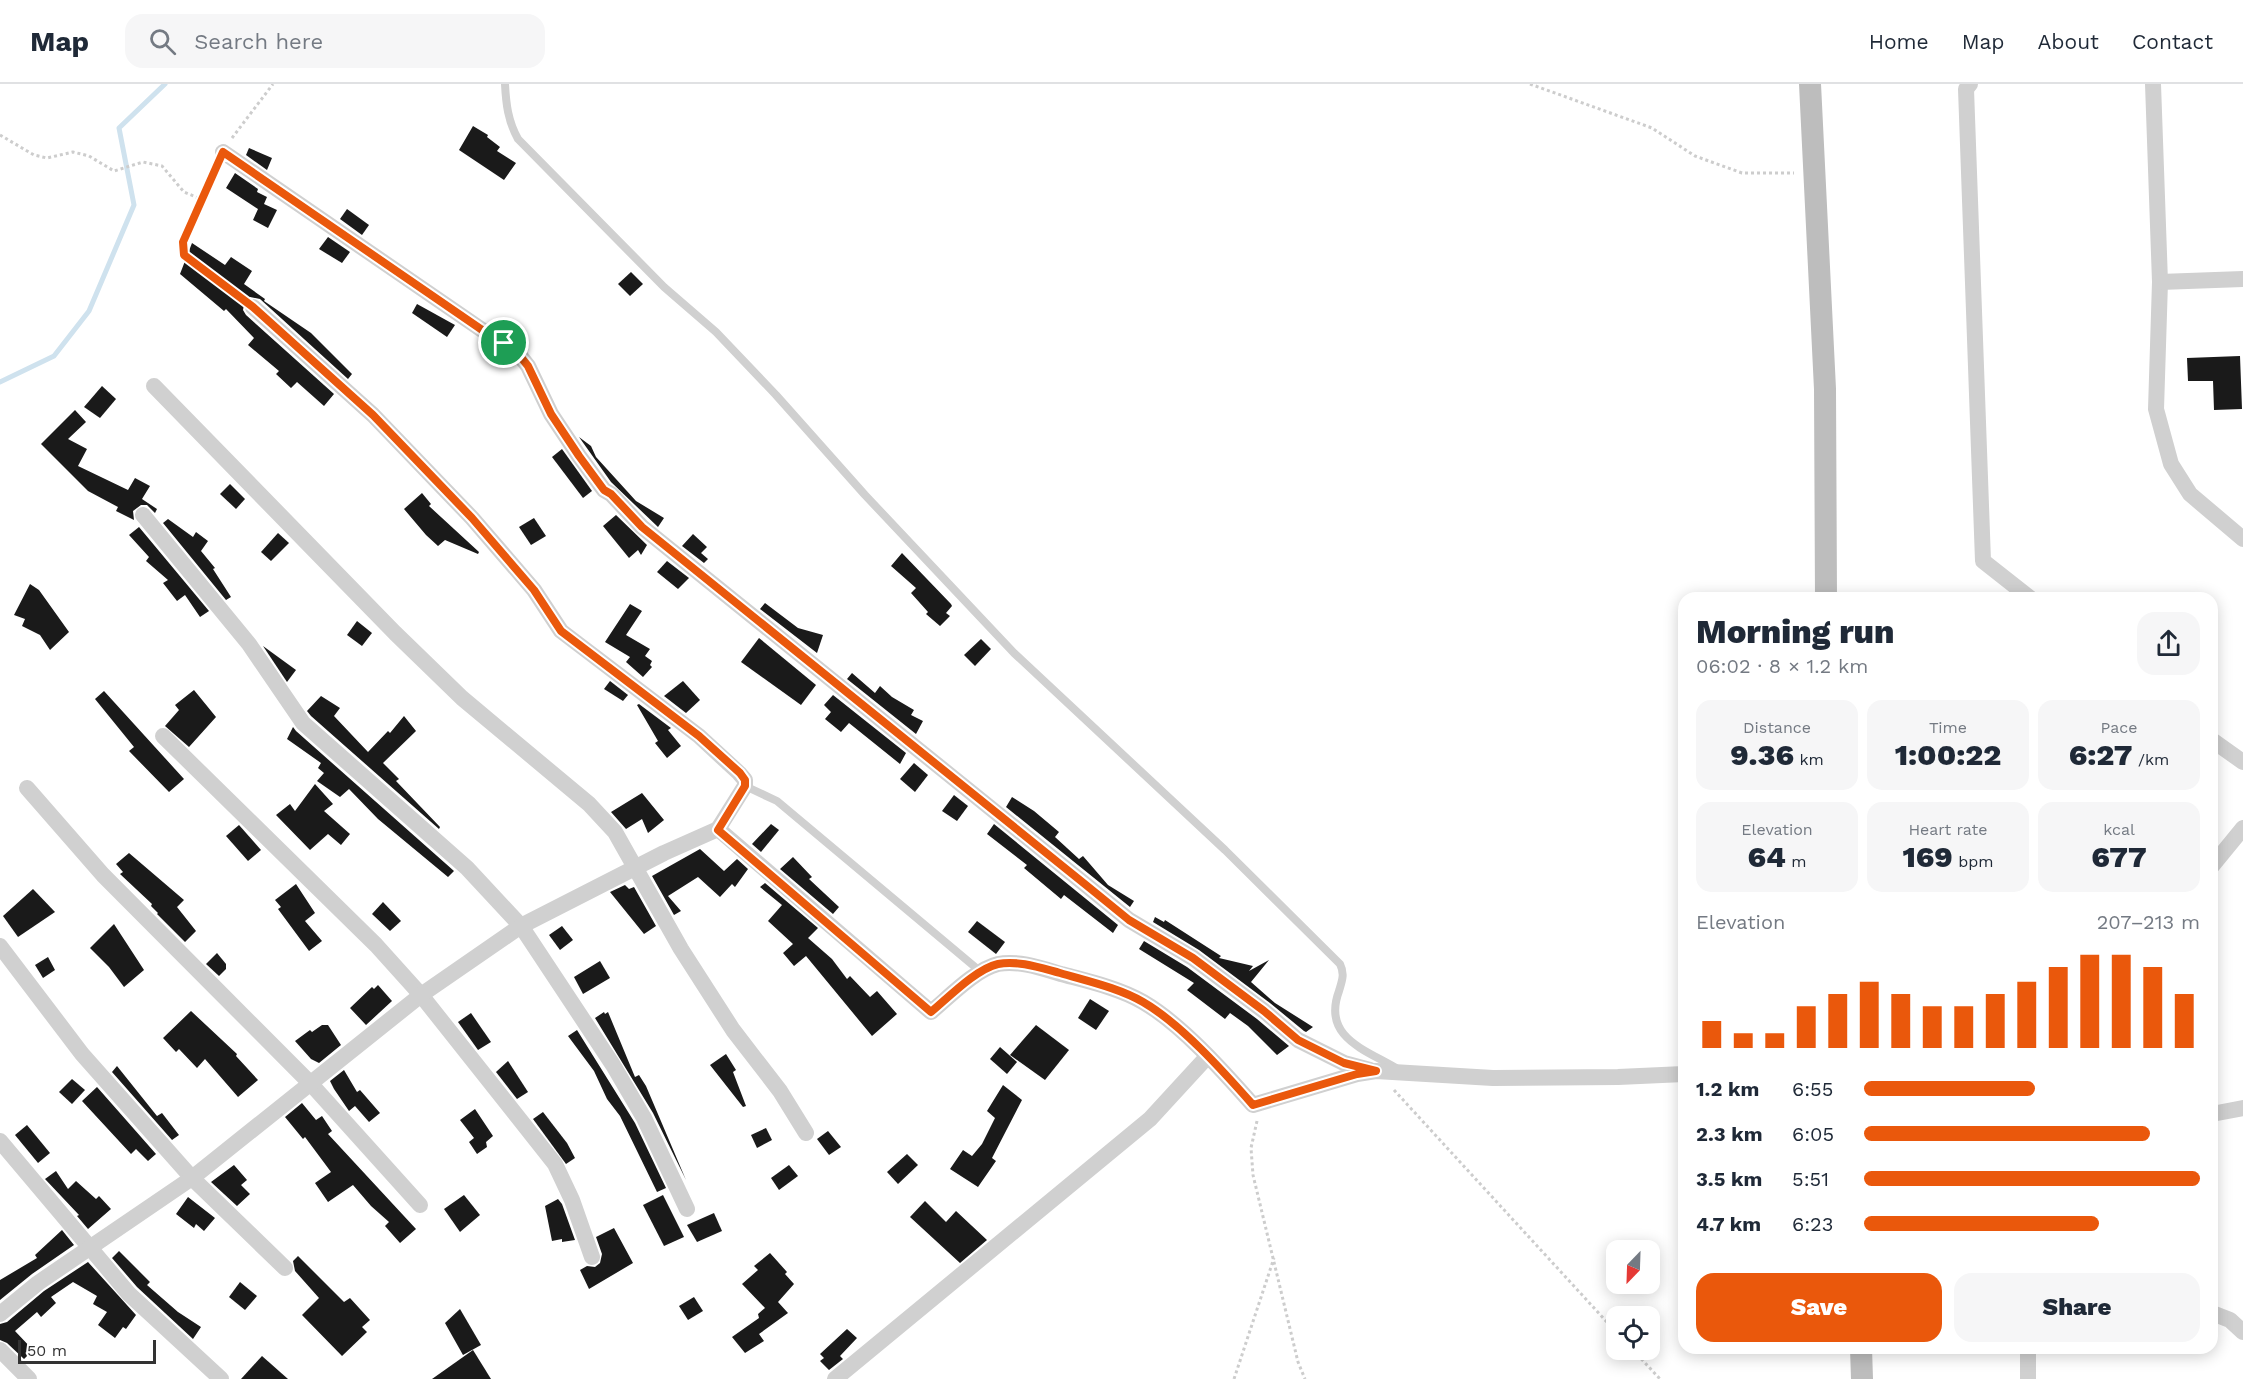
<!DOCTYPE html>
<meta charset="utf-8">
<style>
body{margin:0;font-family:"Work Sans",sans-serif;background:#f6f6f7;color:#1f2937;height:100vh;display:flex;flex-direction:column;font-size:22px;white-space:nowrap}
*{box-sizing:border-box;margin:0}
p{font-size:20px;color:#747a83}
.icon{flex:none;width:33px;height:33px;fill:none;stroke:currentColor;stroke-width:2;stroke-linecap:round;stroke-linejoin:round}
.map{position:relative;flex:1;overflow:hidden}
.drawer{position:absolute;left:1678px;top:508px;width:540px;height:762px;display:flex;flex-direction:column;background:#fff;border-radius:18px;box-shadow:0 3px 15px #0003}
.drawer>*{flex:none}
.needle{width:39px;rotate:203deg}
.fabs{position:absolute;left:1606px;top:1156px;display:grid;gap:12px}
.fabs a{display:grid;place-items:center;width:54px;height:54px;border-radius:12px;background:#fff;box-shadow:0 3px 15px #0003;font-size:30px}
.scale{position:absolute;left:18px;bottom:15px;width:138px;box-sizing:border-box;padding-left:6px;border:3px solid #333;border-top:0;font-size:16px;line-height:21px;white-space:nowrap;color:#333;-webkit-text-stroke:4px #fff;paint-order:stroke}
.pin{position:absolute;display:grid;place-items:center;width:51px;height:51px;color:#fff;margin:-26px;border:3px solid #fff;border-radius:50%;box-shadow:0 2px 6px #0007}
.round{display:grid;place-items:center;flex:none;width:63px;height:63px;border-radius:18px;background:#f6f6f7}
.summary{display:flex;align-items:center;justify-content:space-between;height:102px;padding:0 18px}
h1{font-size:33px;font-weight:800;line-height:45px}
.figures{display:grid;grid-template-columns:repeat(3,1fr);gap:9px;height:102px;padding:6px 18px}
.figures div{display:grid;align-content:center;border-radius:15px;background:#f6f6f7;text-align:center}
.figures b{font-size:30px;font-weight:800}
.figures small{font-size:16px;font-weight:400}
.figures p{font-size:16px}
.chart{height:168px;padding:12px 18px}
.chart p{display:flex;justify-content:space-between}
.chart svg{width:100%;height:108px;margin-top:6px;stroke:#ea580c;stroke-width:6}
.cta{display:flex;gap:12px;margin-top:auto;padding:12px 18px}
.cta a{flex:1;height:69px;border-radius:18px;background:#ea580c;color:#fff;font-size:24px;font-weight:800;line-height:69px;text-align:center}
.cta a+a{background:#f6f6f7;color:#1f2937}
ul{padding:0 18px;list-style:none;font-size:20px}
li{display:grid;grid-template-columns:96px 72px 1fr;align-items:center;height:45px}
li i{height:15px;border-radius:8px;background:#ea580c}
header{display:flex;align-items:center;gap:36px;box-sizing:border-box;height:84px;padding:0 30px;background:#fff;border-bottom:2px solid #e0e1e3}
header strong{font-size:28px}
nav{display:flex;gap:33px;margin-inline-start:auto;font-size:21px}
.search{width:420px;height:54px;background:#f6f6f7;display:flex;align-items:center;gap:15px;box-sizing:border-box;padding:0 21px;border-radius:18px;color:#747a83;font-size:22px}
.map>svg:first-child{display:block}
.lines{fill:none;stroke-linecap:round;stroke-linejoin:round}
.stream{stroke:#cfe2ee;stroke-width:5}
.building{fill:#1a1a1a}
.path{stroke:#cdcdcd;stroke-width:3;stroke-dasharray:3 3;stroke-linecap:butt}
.lane{stroke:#d0d0d0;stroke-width:8}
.street{stroke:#d0d0d0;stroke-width:16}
.secondary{stroke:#bdbdbd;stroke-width:22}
.route-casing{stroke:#fff;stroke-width:12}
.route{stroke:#ea580c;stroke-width:8}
</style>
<header>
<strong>Map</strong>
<div class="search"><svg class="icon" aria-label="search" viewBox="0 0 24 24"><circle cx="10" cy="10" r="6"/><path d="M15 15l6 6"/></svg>Search here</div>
<nav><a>Home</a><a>Map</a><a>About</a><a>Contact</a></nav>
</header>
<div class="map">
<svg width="2243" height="1295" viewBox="0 0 2243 1295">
<rect width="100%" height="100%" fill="#fff"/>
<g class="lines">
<!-- stream -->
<polyline class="stream" points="0,298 54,272 89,227 134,121 119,44 165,0"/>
</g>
<!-- building -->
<g class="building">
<polygon points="473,42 488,51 487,53 500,63 497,67 516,79 504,96 459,66"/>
<polygon points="249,64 272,74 267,86 246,71"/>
<polygon points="235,89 258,105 257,108 267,113 264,120 277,126 268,144 253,136 258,125 226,104"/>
<polygon points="347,125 369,141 362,151 340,135"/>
<polygon points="328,153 350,168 342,179 319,165"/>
<polygon points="192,159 225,181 231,173 252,187 244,200 265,215 264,217 311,249 352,290 348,295 260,215 250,213 245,216 243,226 246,231 334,310 324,322 297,298 291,304 276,290 279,287 248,261 254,254 226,225 224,227 180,190"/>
<polygon points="631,188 643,200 630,212 618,200"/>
<polygon points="417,220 455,241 447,253 412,229"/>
<polygon points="2240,272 2242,325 2214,326 2213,297 2188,297 2187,274"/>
<polygon points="102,302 116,315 100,334 84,323"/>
<polygon points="75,326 86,338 68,355 87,365 78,382 128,406 135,394 150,402 142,415 157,425 155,429 147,421 141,421 133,427 134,436 116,427 118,423 88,407 41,360"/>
<polygon points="579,353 591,362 596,373 636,417 664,434 658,443 611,398"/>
<polygon points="562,365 592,407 583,414 552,373"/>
<polygon points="230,400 245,415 236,425 220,410"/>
<polygon points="422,409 431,420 429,422 479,468 478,470 445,456 438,462 426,451 404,425"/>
<polygon points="616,431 647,461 641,471 638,466 629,474 603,442"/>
<polygon points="534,434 546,452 531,461 519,443"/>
<polygon points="168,435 193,453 196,448 208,457 201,467 215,484 213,485 231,513 226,516 163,439"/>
<polygon points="139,443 209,527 200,533 185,511 177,517 163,499 168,496 146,477 149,473 129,451"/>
<polygon points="278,449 289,459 271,477 261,468"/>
<polygon points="693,450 707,463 701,469 708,475 704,479 682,462"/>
<polygon points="902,469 951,520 952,522 946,529 950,532 940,542 926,530 928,528 911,509 916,504 891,482"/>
<polygon points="667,477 689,494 678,505 657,488"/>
<polygon points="30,500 39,506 69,548 50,566 40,551 22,542 25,535 14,531"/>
<polygon points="765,519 798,544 823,551 817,569 760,525"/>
<polygon points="630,520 642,527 626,551 650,565 645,572 652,577 650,581 652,583 643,593 626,578 630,573 605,558"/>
<polygon points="357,537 372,549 362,562 347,551"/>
<polygon points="759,554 816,601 801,621 741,578"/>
<polygon points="981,555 991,565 975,582 964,571"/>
<polygon points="263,562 296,586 287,598"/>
<polygon points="852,589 875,609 880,602 892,613 914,626 911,631 923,637 916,650 847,595"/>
<polygon points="610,597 628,611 623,617 604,605"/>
<polygon points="683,597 700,616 686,629 664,612"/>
<polygon points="194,606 216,633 189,663 165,642 179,626 175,621"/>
<polygon points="104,607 184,695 169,708 129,667 134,663 95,615"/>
<polygon points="833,611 906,669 900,680 849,639 841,648 825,635 831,628 824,621"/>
<polygon points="321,612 340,624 334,632 368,668 388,647 390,649 404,632 416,647 383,679 399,695 396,697 440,743 439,745 311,632 307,627"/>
<polygon points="639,620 671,644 668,646 681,662 667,674 655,659 658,657 637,621"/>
<polygon points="293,643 296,647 454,787 448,793 378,735 349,705 340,713 317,697 324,689 318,684 321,679 287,655"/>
<polygon points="914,679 928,691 915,708 900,695"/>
<polygon points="315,700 333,720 324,727 350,750 341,761 328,750 310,766 276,731 290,720 295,727"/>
<polygon points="642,709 664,736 648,749 642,735 626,745 611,728"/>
<polygon points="954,711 968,722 957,737 942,727"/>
<polygon points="1012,713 1034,727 1059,748 1055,753 1079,775 1083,772 1108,801 1134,817 1130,823 1006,723"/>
<polygon points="771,740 779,746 761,768 752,760"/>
<polygon points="994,740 1118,841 1113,849 1064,811 1061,815 1024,784 1027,781 987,750"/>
<polygon points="239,741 261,766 248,777 226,752"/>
<polygon points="700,765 724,787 737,775 748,785 735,803 732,800 720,813 698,793 668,812 681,827 674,831 652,792"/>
<polygon points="129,769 184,816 177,823 196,847 185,858 157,830 158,829 151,822 152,820 120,790 123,788 116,780"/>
<polygon points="793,773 812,793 809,795 839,823 833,830 780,785"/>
<polygon points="765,799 818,844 808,854 832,875 847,895 850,892 870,913 877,907 897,930 872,952 806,872 794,882 783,869 793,860 768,837 782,821 760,803"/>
<polygon points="296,800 315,829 305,837 322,857 309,867 278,825 281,823 275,816"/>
<polygon points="625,801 629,805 634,803 656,842 644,850 610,808"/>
<polygon points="33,805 55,828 18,853 3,832"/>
<polygon points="383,818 401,837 390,847 372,830"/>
<polygon points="1155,833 1164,838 1165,836 1221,872 1219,874 1253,882 1249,887 1269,876 1251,898 1275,919 1313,943 1306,948 1304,947 1270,919 1199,866 1153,838"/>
<polygon points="977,837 1005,858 996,870 968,848"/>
<polygon points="114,840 144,886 124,903 109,883 90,864"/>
<polygon points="562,842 573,856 560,866 549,851"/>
<polygon points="1144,857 1187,883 1257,935 1289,962 1277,971 1248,942 1230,929 1225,935 1187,906 1194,899 1139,865"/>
<polygon points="217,869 226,880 226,885 219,892 206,880"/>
<polygon points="48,873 55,886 43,894 35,881"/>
<polygon points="600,877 610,894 583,910 574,893"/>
<polygon points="378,901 392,917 366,941 350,924 372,903 374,905"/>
<polygon points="1090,915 1109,927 1096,946 1078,934"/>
<polygon points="191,927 237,970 236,972 258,996 238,1013 205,975 197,984 179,965 176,968 163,954"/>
<polygon points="604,928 605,930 608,928 635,993 639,991 646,1002 686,1096 653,1029 595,934"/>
<polygon points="471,929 491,958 478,966 458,938"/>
<polygon points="322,941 328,941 341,961 319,979 311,975 295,957 310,946 312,948"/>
<polygon points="1036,941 1069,966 1045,996 1010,971"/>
<polygon points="577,946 635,1039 666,1104 657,1108 620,1032 607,1015 594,987 568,952"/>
<polygon points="1000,963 1017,978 1007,990 990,975"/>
<polygon points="726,970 736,986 733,988 746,1022 743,1023 710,981"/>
<polygon points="508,977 528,1008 517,1015 496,988"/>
<polygon points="117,982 157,1032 162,1029 179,1051 172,1056 112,988"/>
<polygon points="344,986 357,1008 360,1006 380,1029 369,1038 355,1022 349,1027 334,1005 330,997"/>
<polygon points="72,995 85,1006 72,1020 59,1008"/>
<polygon points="1003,1001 1022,1016 992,1074 996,1077 978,1103 950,1085 963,1066 972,1072 982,1060 995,1034 987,1027"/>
<polygon points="97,1003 156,1070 148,1077 136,1065 131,1070 82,1017"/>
<polygon points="302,1019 316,1036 322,1032 332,1047 328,1050 416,1145 400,1159 385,1142 389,1138 371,1122 353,1101 328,1118 315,1099 331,1088 305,1053 303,1055 285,1033"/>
<polygon points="475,1025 493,1052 486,1058 487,1063 477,1070 469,1058 474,1054 460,1036"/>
<polygon points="543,1028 567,1059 575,1074 566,1080 533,1035"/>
<polygon points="27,1041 50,1069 38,1079 15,1051"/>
<polygon points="766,1044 772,1056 757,1064 751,1051"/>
<polygon points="828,1047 841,1063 829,1071 817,1055"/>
<polygon points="907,1070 918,1081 898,1100 887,1088"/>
<polygon points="234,1081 247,1096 241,1101 250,1110 237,1122 211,1098"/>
<polygon points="789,1081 798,1092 779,1106 771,1094"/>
<polygon points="56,1087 68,1105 76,1097 96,1115 99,1112 111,1125 88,1145 77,1132 79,1131 45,1095"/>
<polygon points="464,1111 480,1131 460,1148 444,1125"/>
<polygon points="663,1111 684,1153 664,1162 643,1121"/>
<polygon points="188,1113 215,1134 204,1147 196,1140 194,1144 176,1130"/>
<polygon points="558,1115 562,1120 575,1156 562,1158 562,1155 552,1157 545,1122"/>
<polygon points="925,1117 946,1138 956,1127 987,1156 960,1179 910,1133"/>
<polygon points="714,1129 722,1147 697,1158 687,1141"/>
<polygon points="614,1144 633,1179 589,1205 580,1186 587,1182 595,1183 600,1179 602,1170 596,1153"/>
<polygon points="62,1146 74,1161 32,1190 0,1216 0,1196 37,1174 35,1171"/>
<polygon points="119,1167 150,1198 147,1201 178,1228 201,1243 193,1255 137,1203 112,1174"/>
<polygon points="770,1169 787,1188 785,1190 794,1200 778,1218 788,1229 759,1250 764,1257 745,1269 732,1253 759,1234 758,1230 765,1224 742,1200 758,1186 754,1182"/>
<polygon points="298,1172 344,1218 350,1214 370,1236 362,1243 367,1248 342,1272 302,1231 319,1214 295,1187 293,1177"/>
<polygon points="88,1178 136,1231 126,1245 123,1243 115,1254 98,1241 107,1228 93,1220 97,1212 73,1198 51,1213 56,1219 41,1233 37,1228 15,1247 33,1266 24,1275 7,1259 0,1256 0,1240 7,1238 44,1207"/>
<polygon points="240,1198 257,1212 245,1226 229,1213"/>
<polygon points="694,1213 703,1227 688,1236 679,1222"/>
<polygon points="460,1225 481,1261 463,1271 445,1239"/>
<polygon points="847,1245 857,1254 840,1272 843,1275 829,1286 820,1277 824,1274 820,1270"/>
<polygon points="473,1266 491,1295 432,1295"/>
<polygon points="262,1272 288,1295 241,1295"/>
</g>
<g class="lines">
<!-- path -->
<g class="path">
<polyline points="1530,0 1652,44 1695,72 1742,89 1794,89"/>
<polyline points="0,51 34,71 47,74 73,68 89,72 114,87 143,78 162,82 184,108 203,116"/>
<polyline points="232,54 273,0"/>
<polyline points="217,84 183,158 184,171 240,212"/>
<polyline points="1394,1006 1617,1249"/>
<polyline points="1257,1037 1251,1064 1253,1091 1298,1278 1305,1295"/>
<polyline points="1633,1266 1660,1295"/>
<polyline points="1234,1295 1274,1174"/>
</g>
<!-- lane -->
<g class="lane">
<path d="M 505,0 C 506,20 508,37 518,55 L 664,203 L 716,248 L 776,311 L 865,411 L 1014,569 L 1225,766 L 1340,880 C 1345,890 1342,897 1339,907 C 1322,953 1364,965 1396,984"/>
<polyline points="745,702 777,717 981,888"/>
</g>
<!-- street -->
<g class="street">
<polyline points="1970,0 1966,5 1983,477 2030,514"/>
<polyline points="2153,0 2160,198 2156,325 2171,380 2190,410 2243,455"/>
<polyline points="223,68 520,272 528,282 551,330 579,372 604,406 611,410 642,443 1086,801 1129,836 1193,874 1264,927 1298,956 1344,979 1370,986"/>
<polyline points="2160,198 2243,195"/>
<polyline points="253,223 373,331 472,434 534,506 561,547 699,652 739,689 745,696 745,702 718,745"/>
<polyline points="154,302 395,549 462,614 589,720 615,748 681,865 733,946 780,1007 806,1049"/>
<polyline points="143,431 249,560 303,639 467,784 521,842 613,981 644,1034 687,1125"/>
<polyline points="163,652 376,861 421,911 555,1080 572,1116 592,1173"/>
<polyline points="2212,656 2243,678"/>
<polyline points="27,704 103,791 311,1000 420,1121"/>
<polyline points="2212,782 2243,744"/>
<polyline points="0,862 82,970 192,1094 285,1184"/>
<polyline points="2212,1030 2243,1024"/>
<polyline points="0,1057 129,1210 221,1295"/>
<polyline points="2212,1229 2230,1236 2243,1248"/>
<path d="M 0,1230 L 38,1199 L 192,1094 L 421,911 L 521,842 L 664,769 L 718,745 L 931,928 C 948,914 976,885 998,880 C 1018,876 1041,884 1061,890 C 1087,897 1119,904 1143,918 C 1181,940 1223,987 1253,1021 L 1357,990 L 1376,987 L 1493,994 L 1618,993 L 1684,990"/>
<polyline points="2028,1264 2028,1295"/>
<polyline points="0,1266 29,1295"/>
<polyline points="835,1295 1150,1035 1207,973"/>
</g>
<!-- secondary -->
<g class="secondary">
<polyline points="1810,0 1825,305 1826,514"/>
<polyline points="1861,1264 1862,1295"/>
</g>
</g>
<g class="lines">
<!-- route casing -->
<g class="route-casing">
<path id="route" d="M 223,68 L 520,272 L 528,282 L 551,330 L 579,372 L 604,406 L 611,410 L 642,443 L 1086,801 L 1129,836 L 1193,874 L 1264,927 L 1298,956 L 1344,979 L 1376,987 L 1357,990 L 1253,1021 C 1223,987 1181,940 1143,918 C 1119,904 1087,897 1060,889 C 1041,884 1018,876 998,880 C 976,885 948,914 931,928 L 718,746 L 745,702 L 745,696 L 740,689 L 699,652 L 561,547 L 534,506 L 472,434 L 373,331 L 253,223 L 184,171 L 183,158 Z"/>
</g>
<!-- route -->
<use href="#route" class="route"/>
</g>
</svg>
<div class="fabs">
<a><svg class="needle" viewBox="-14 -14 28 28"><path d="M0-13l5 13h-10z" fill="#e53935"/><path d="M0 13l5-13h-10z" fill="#747a83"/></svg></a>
<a><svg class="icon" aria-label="locate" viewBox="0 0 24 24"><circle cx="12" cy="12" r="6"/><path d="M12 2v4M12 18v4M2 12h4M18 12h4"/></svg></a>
</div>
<div class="scale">50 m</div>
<div class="pin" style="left:504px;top:259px;background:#1e9e55"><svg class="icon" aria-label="arrive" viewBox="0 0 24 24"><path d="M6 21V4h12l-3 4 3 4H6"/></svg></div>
<section class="drawer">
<div class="summary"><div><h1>Morning run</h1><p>06:02 · 8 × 1.2 km</p></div><a class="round"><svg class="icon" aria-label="share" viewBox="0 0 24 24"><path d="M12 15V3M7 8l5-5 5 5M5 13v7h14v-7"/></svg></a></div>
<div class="figures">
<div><p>Distance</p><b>9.36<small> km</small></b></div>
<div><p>Time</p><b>1:00:22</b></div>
<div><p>Pace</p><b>6:27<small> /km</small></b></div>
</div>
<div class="figures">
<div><p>Elevation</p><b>64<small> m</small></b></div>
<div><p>Heart rate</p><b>169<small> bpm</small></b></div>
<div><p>kcal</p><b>677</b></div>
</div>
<div class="chart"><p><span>Elevation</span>207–213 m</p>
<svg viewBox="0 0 160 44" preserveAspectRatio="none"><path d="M5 44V33M15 44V38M25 44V38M35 44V27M45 44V22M55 44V17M65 44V22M75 44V27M85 44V27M95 44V22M105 44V17M115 44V11M125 44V6M135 44V6M145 44V11M155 44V22"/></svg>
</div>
<ul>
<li><b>1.2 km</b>6:55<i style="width:51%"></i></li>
<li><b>2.3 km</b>6:05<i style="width:85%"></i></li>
<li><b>3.5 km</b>5:51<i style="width:100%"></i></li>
<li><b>4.7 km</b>6:23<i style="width:70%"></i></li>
</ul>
<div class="cta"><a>Save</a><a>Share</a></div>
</section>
</div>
